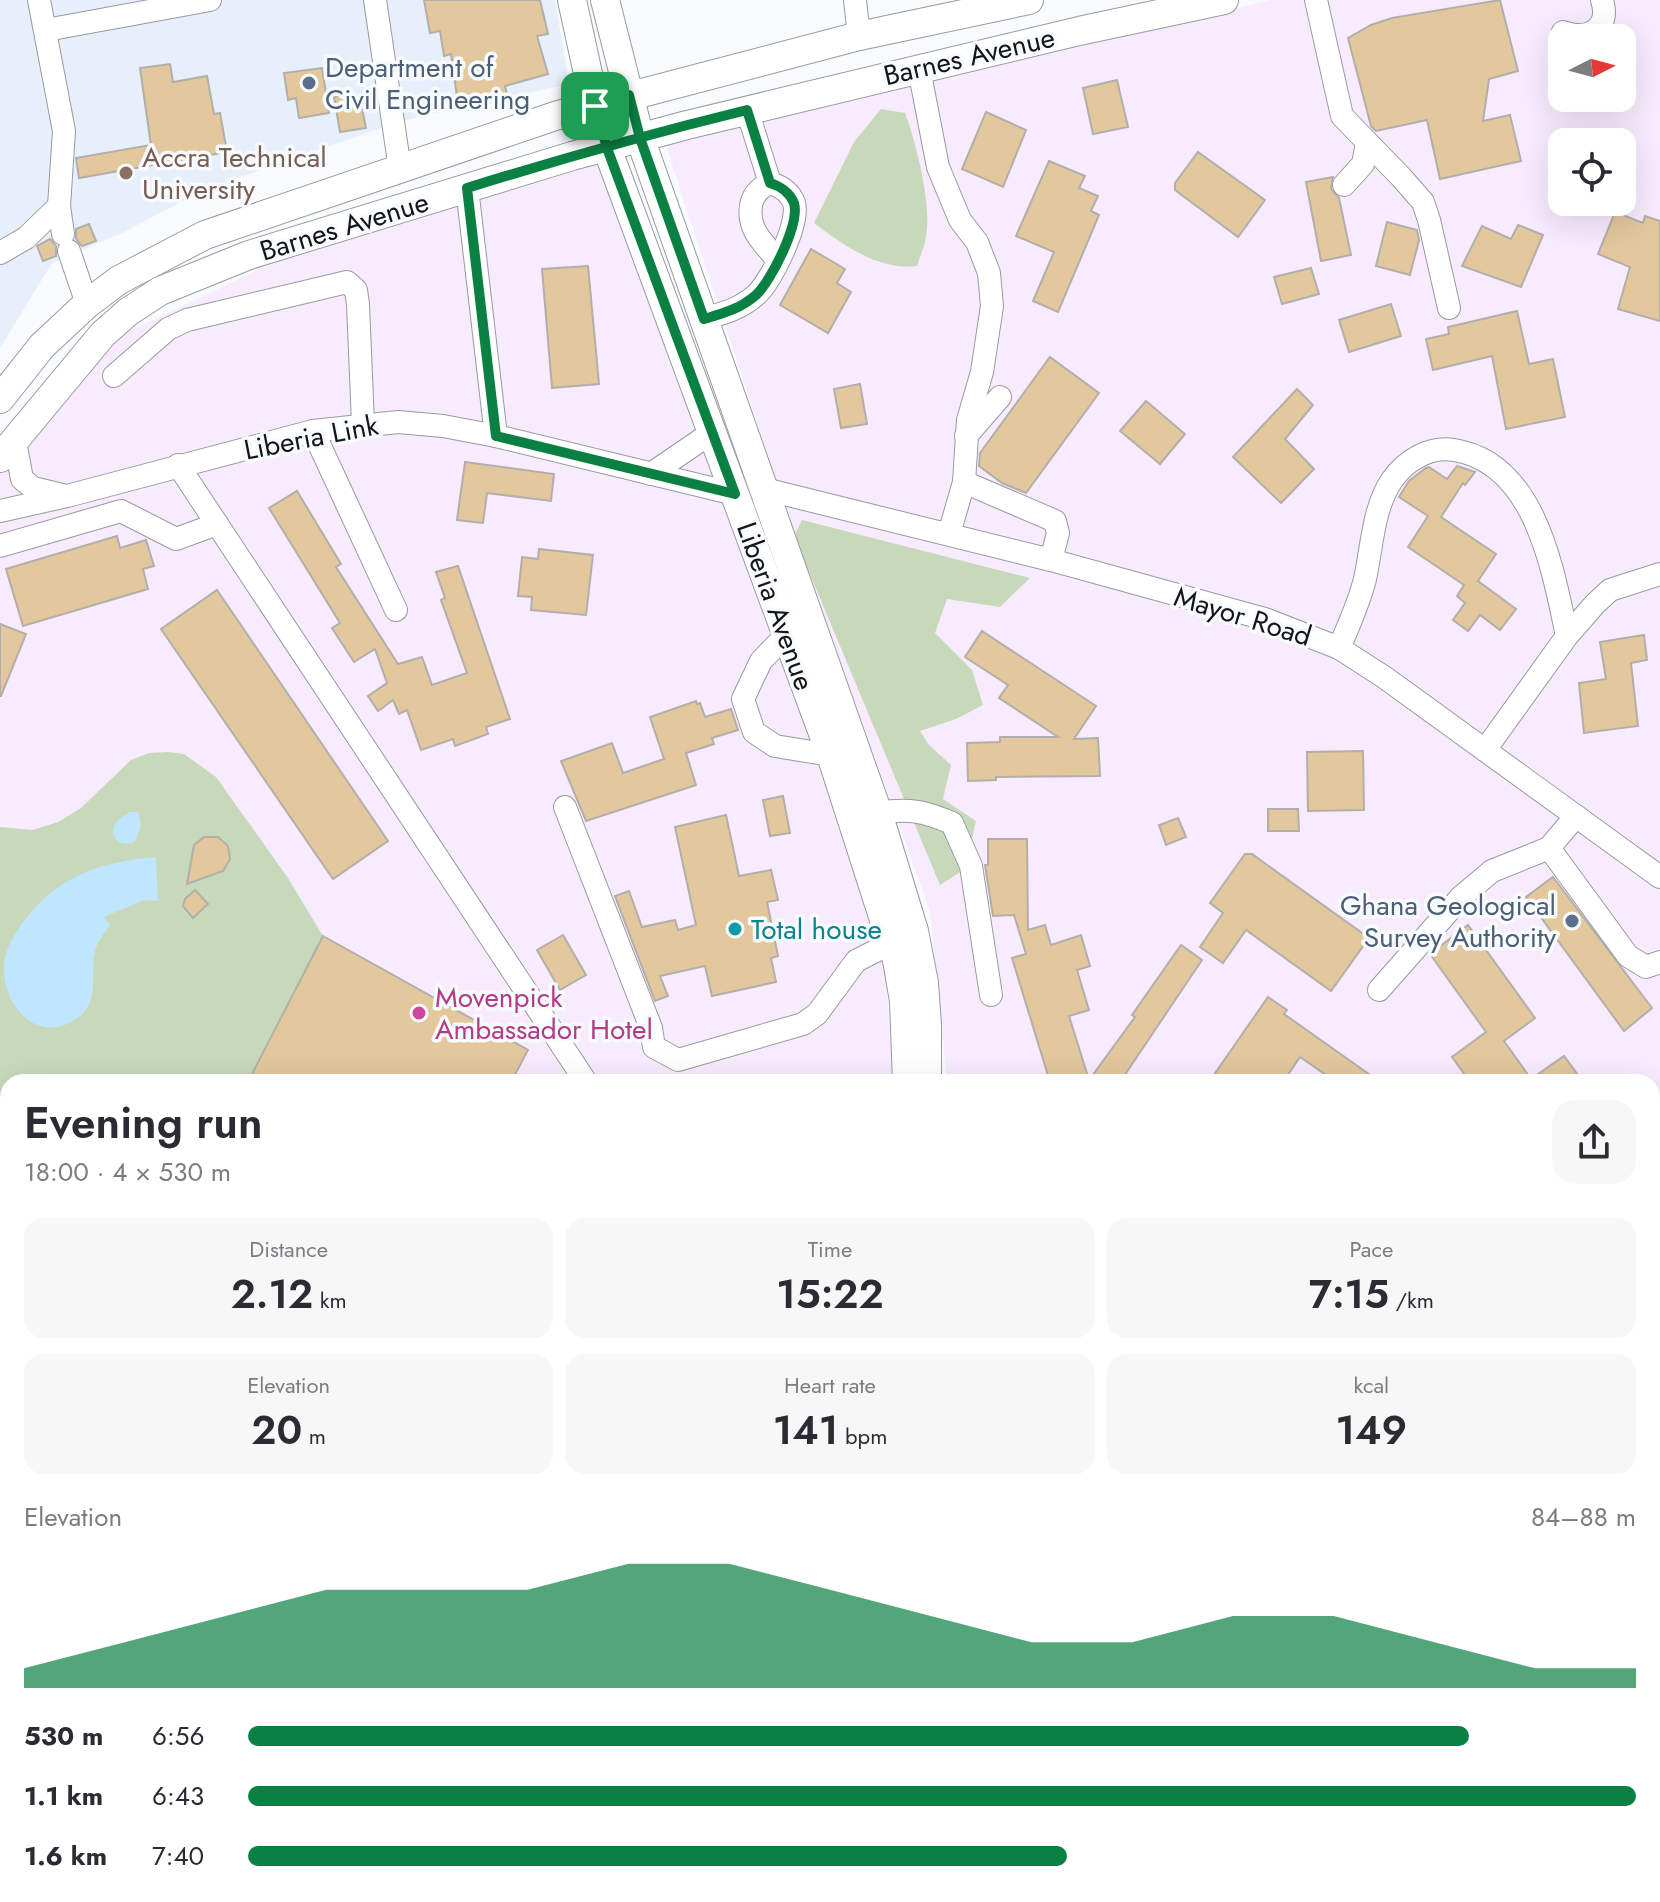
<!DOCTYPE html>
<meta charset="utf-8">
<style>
body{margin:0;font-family:Jost,sans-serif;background:#f7f7f7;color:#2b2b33;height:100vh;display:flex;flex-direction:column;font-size:30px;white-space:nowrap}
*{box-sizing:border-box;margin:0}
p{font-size:26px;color:#7c7c81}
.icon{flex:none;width:44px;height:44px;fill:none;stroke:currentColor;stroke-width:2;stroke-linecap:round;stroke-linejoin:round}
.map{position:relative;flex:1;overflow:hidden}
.drawer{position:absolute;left:0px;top:1074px;width:1660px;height:828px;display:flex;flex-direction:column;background:#fff;border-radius:24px 24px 0 0;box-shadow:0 8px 32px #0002}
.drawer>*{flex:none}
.needle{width:52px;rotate:84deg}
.tools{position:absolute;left:1548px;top:24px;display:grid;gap:16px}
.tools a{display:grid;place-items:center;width:88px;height:88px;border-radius:16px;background:#fff;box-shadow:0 8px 32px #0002;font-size:40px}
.pin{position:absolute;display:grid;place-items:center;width:68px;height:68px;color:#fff;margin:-34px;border-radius:16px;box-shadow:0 4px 12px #0006}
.round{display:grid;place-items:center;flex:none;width:84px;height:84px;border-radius:24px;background:#f7f7f7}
.summary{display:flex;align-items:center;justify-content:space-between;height:136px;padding:0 24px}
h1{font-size:44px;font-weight:600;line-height:60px}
.metrics{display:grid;grid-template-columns:repeat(3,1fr);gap:12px;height:136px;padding:8px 24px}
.metrics div{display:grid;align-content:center;border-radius:20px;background:#f7f7f7;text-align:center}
.metrics b{font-size:40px;font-weight:600}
.metrics small{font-size:22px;font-weight:400}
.metrics p{font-size:22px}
.chart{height:224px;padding:16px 24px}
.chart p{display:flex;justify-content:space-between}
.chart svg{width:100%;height:144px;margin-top:8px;fill:#0b8043;opacity:.7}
ul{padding:0 24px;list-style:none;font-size:26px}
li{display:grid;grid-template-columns:128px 96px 1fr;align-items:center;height:60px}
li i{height:20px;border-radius:10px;background:#0b8043}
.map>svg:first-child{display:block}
.commercial{fill:#f8ebfe;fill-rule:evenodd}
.built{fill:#e6effa}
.green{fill:#c8d9bb}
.water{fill:#c0e5fe}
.building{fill:#e3c89d;stroke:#b2afaa;stroke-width:2}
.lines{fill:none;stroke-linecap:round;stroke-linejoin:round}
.minor-casing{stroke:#979a9f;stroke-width:24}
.major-casing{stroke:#979a9f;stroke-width:30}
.minor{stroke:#fff;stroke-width:22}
.major{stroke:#fff;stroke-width:28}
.route-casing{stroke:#fff;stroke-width:16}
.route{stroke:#0b8043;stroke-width:10}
.service-dot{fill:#5c6f8a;stroke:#f8fbfe;stroke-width:3}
.education-dot{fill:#8d6e63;stroke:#f8fbfe;stroke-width:3}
.culture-dot{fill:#0f9aa8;stroke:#f8fbfe;stroke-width:3}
.hotel-dot{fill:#d1479c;stroke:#f8fbfe;stroke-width:3}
.labels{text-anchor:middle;stroke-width:7;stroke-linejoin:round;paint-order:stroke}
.street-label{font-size:28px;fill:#141517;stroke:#f8fbfe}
.service-label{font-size:28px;fill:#4e5e75;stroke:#f8fbfe;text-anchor:start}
.education-label{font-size:28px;fill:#785e54;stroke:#f8fbfe;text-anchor:start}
.culture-label{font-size:28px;fill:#0d838f;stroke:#f8fbfe;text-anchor:start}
.hotel-label{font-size:28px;fill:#b23c85;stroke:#f8fbfe;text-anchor:start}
</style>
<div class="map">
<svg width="1660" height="1902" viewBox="0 0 1660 1902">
<rect width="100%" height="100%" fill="#f8fbfe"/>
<!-- commercial -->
<g class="commercial">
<path d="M 1272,0 L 1660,0 L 1660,1902 L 689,1902 L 676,1894 L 1652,1894 L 1652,1082 L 947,1082 L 930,911 L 786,510 L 664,140 L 900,83 ZM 1562,38 L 1622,38 L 1622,98 L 1562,98 ZM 1562,142 L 1622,142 L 1622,202 L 1562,202 Z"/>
<polygon points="601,154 846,819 885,967 894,1082 8,1082 8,1500 0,1496 0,467 122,335 261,268"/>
</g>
<!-- built -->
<polygon class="built" points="0,0 555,0 569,84 401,121 204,190 122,233 52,263 0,348"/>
<!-- green -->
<g class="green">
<path d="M 881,109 L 905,113 C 916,142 932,205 926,236 C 925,246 920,256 917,266 C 879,271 843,245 814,223 L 854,142 Z"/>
<polygon points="802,520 1030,578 1000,607 947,599 935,633 972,670 983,705 956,719 920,731 929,745 951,765 943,799 976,821 965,869 940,885 794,536"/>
<polygon points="168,752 184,754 216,777 288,878 323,936 248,1082 8,1082 8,1215 0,1217 0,827 33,830 58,822 81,808 131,760 149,753"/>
<polygon points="0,1218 8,1242 8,1278 0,1273"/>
<polygon points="0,1433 8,1437 8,1522 0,1517"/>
</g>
<!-- water -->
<g class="water">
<path d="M 130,812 L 138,812 L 141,825 L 135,842 C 118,848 106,835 118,820 C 121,817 126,815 130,812 Z"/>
<path d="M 156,857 L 158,901 L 144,900 L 104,917 L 110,925 C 106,931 100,938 97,945 C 88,966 101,999 81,1015 C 41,1049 2,1008 4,965 C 5,949 15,933 24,921 C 59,875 101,862 156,857 Z"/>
</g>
<!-- building -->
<g class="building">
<polygon points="424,0 540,0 548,34 537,36 548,74 505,86 508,99 487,103 488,107 459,111 451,54 444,56 440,31 430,33"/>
<polygon points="1500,0 1518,71 1489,79 1483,121 1510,115 1521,161 1440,179 1427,120 1376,131 1371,126 1348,38 1371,25 1392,18"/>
<polygon points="170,64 173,82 207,76 214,114 220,113 227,152 79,178 76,158 151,145 140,68"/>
<polygon points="322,68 329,113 299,118 296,98 288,100 284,73"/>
<polygon points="1117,80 1128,127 1093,134 1083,88"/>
<polygon points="350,94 352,104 361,103 366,128 340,132 334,97"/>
<polygon points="986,112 1026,130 1003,187 962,169"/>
<polygon points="1198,152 1265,200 1238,237 1175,190 1175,183"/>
<polygon points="1049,161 1085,176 1079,188 1098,196 1091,211 1099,215 1058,312 1033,301 1054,252 1016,236"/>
<polygon points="1333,177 1331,189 1339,198 1351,255 1321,261 1306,182"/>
<polygon points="1615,212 1643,223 1645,216 1660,221 1660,321 1618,309 1630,267 1598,254"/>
<polygon points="1387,222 1417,230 1419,240 1410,275 1376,266"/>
<polygon points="89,224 96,241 82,246 76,239 76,229"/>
<polygon points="1518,225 1543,235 1521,287 1462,266 1482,226 1511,239"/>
<polygon points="50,239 56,246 56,256 43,261 37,246"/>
<polygon points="811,249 845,269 837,283 851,292 828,333 780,305"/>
<polygon points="588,266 599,384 552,388 542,269"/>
<polygon points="1311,268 1319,294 1282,304 1274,277"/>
<polygon points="1391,304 1401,336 1349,352 1339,320"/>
<polygon points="1517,311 1529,364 1553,359 1565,417 1506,429 1492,356 1433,370 1426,339 1449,334 1448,327"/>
<polygon points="1050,357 1099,393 1026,493 1002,483 979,466 980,453"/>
<polygon points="860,384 867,424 841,428 834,389"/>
<polygon points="1297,389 1313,405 1285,439 1314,469 1281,503 1233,457"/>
<polygon points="1146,401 1185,434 1160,464 1120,431"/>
<polygon points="465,462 554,474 551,501 487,493 483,523 457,520"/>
<polygon points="1457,466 1475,472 1465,485 1463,483 1441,517 1496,554 1478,581 1516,609 1500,630 1480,615 1468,631 1453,620 1465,603 1457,596 1464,585 1408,547 1428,516 1399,497 1409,481 1426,468 1429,467 1447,479"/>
<polygon points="297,491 341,564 336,567 398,664 422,657 432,685 467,673 441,600 445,598 436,572 458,566 510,719 486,727 488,734 455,746 453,739 421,750 407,710 399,714 393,700 378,711 368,696 387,683 375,649 354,662 332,628 340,623 269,508"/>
<polygon points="117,536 120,548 146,540 154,566 143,569 148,589 23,626 6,569"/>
<polygon points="539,549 593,555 586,615 531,610 532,597 518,596 522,557 538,559"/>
<polygon points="217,590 388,841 333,879 161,629"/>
<polygon points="0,624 26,634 1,696 0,696"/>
<polygon points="982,631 1096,706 1074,739 1098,738 1100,776 996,777 996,780 968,781 967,743 1000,742 1000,737 1058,737 999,698 1008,685 965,657"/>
<polygon points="1644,635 1647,660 1631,663 1638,726 1584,733 1579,683 1606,679 1600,642"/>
<polygon points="696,701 697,704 700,703 705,717 731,709 738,730 712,738 714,744 686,753 696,785 586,821 561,761 612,743 623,773 664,759 650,717"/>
<polygon points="1363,751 1364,810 1308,811 1307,752"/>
<polygon points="783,796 790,833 770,836 763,800"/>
<polygon points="1268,809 1298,809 1299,831 1268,831"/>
<polygon points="726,815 739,876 771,870 778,900 767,902 778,956 771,958 776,982 712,996 705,966 660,976 668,996 655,1001 615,896 629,891 642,927 675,920 678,930 696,925 675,827"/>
<polygon points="1178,818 1186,837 1166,845 1159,825"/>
<polygon points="204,837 218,837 228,846 230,859 223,871 187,884 194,845"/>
<polygon points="988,839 1027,839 1028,930 1045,925 1051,945 1081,935 1090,966 1077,970 1089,1010 1069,1016 1089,1080 1135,1017 1132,1015 1181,945 1202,960 1120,1082 1050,1082 1012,958 1026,954 1014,915 993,916 985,865 988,865"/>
<polygon points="1245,854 1252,854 1369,938 1331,991 1246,930 1223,963 1200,947 1223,913 1210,903"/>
<polygon points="1553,877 1652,1008 1624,1031 1526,897"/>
<polygon points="195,890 208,904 193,918 183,906 185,899"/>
<polygon points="1468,925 1535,1018 1504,1041 1531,1079 1564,1056 1583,1082 1470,1082 1452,1057 1486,1032 1430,954"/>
<polygon points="563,935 586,975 560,990 537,950"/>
<polygon points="323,936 528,1050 511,1082 248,1082"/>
<polygon points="1268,997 1287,1010 1284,1014 1380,1082 1336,1082 1300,1057 1283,1082 1209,1082"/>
</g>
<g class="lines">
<!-- minor casing -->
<g class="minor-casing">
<g id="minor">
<polyline points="39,0 64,131 59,206 63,234"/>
<polyline points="375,0 400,169"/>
<polyline points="855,0 859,36"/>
<polyline points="1316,0 1342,116 1401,177 1423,202 1429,220 1449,308"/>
<polyline points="46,30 210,0"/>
<path d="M 1563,32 C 1588,41 1611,29 1602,0"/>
<polyline points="919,69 938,167 960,220 977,242 989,273 992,306 982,372 968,420 964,482 949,534"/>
<path d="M 770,183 C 762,186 755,193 752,201 C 745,227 762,242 778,260"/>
<polyline points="1344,185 1363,164 1367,143"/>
<polyline points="467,188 496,436"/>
<polyline points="69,251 87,304"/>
<polyline points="0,253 26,238 59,206"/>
<path d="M 704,319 C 724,313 740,309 756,295 C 771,281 800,224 794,203 C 790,192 780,186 770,183 L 747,110"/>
<polyline points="114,376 168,329 187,320 347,282 356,290 358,304 363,424"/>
<polyline points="313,431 396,610"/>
<polyline points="966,436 1000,397"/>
<polyline points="15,441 22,479 33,488 62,495"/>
<polyline points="178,465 586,1082"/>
<polyline points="651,474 711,433"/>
<polyline points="964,482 1055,521 1058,533 1051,560"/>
<polyline points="764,489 1051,560 1265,619 1339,648 1384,677 1660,877"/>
<polyline points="0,511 67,496 313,431 398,422 443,426 496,436 735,494"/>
<polyline points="0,546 121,511 176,539 217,524"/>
<polyline points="787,634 761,661 743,699 754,732 775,746 831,755"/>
<path d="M 1339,648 C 1349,625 1359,603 1365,579 C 1372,547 1373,508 1392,480 C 1406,460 1430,446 1454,450 C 1536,463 1553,571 1567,636"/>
<polyline points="1485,750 1567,636 1595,604 1610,590 1660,574"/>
<polyline points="565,807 651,1028 654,1047 678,1060 803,1024 817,1014 856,961 891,943"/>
<path d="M 878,813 C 909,808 923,811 952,823 L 971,866 L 991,995"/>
<polyline points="1549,848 1628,956 1646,967 1660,962"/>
<polyline points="1379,990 1461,897 1492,871 1549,848 1576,816"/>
<polyline points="1652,1303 1660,1290"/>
<polyline points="0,1307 8,1312"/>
<polyline points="0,1406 8,1408"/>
<polyline points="1652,1498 1660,1499"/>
<polyline points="1652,1645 1660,1651"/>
<polyline points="0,1705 8,1710"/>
<polyline points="1652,1736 1660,1724"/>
<polyline points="1652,1838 1660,1846"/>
<polyline points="293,1894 294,1902"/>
<polyline points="1532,1902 1537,1894"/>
<polyline points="1654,1902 1660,1891"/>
</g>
</g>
<!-- major casing -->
<g class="major-casing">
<g id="major">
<polyline points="572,0 595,106 607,148 831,755 897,960 904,1001 907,1082"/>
<polyline points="605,0 640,138 878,813 914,931 924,983 927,1025 927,1082"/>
<polyline points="0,399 42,346 87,304 119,280 205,235 558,115 859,36 1029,0"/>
<polyline points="0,458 103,334 128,312 160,291 249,255 572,156 687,125 1079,31 1224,0"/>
<polyline points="0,1533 8,1538"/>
<polyline points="0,1583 8,1588"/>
<polyline points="524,1894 538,1902"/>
<polyline points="585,1894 598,1902"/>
<polyline points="636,1894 649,1902"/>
<polyline points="403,1902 408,1894"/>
<polyline points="447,1902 453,1894"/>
</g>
</g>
<!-- minor -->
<use href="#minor" class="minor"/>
<!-- major -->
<use href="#major" class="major"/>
</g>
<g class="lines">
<!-- route casing -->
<g class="route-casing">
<path id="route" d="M 595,106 L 607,148 L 735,494 L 496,436 L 467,188 C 560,159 653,133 747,110 L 770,183 C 780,186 790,193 794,203 C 800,224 771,281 756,295 C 740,309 724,313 704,319 L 640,138 L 629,95 L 595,106"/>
</g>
<!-- route -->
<use href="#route" class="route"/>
</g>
<!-- markers -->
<g class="service-dot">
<circle cx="309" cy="83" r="8"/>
<circle cx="1572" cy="921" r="8"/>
</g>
<circle class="education-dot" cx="126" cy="173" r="8"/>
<circle class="culture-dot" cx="735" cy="929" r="8"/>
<circle class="hotel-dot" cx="419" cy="1013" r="8"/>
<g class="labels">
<!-- street labels -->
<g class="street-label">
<text transform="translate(969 56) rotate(-13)" y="10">Barnes Avenue</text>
<text transform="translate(344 226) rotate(-17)" y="10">Barnes Avenue</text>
<text transform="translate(311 437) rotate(-11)" y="10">Liberia Link</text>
<text transform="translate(776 606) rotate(70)" y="10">Liberia Avenue</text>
<text transform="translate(1243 616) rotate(17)" y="10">Mayor Road</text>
</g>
<!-- service labels -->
<g class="service-label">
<text x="325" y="77">Department of<tspan x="325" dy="32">Civil Engineering</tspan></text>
<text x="1556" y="915" text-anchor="end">Ghana Geological<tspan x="1556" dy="32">Survey Authority</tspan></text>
</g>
<!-- education labels -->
<g class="education-label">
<text x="142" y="167">Accra Technical<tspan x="142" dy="32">University</tspan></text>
</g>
<!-- culture labels -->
<g class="culture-label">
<text x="751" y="939">Total house</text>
</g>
<!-- hotel labels -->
<g class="hotel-label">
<text x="435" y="1007">Movenpick<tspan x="435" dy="32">Ambassador Hotel</tspan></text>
</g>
</g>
</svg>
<div class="tools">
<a><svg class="needle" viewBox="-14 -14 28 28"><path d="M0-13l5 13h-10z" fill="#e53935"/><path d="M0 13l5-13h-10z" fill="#7c7c81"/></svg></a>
<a><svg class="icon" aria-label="locate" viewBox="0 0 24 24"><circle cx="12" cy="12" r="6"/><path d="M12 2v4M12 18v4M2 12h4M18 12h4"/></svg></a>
</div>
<div class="pin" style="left:595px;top:106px;background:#1e9e55"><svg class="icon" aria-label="arrive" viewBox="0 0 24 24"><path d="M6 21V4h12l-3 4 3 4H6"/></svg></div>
<section class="drawer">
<div class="summary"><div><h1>Evening run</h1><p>18:00 · 4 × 530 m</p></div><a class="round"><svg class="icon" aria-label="share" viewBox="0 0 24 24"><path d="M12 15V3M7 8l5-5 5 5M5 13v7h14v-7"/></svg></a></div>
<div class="metrics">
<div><p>Distance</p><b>2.12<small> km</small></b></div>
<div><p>Time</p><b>15:22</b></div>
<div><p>Pace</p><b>7:15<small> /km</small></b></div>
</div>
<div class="metrics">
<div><p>Elevation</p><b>20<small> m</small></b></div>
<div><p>Heart rate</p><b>141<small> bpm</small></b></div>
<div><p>kcal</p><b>149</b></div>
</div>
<div class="chart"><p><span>Elevation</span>84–88 m</p>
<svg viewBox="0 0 160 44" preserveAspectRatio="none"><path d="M0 44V38L10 30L20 22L30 14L40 14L50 14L60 6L70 6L80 14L90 22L100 30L110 30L120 22L130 22L140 30L150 38L160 38V44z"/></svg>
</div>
<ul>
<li><b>530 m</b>6:56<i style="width:88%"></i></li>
<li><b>1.1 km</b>6:43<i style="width:100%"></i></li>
<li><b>1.6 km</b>7:40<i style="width:59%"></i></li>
</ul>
</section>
</div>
